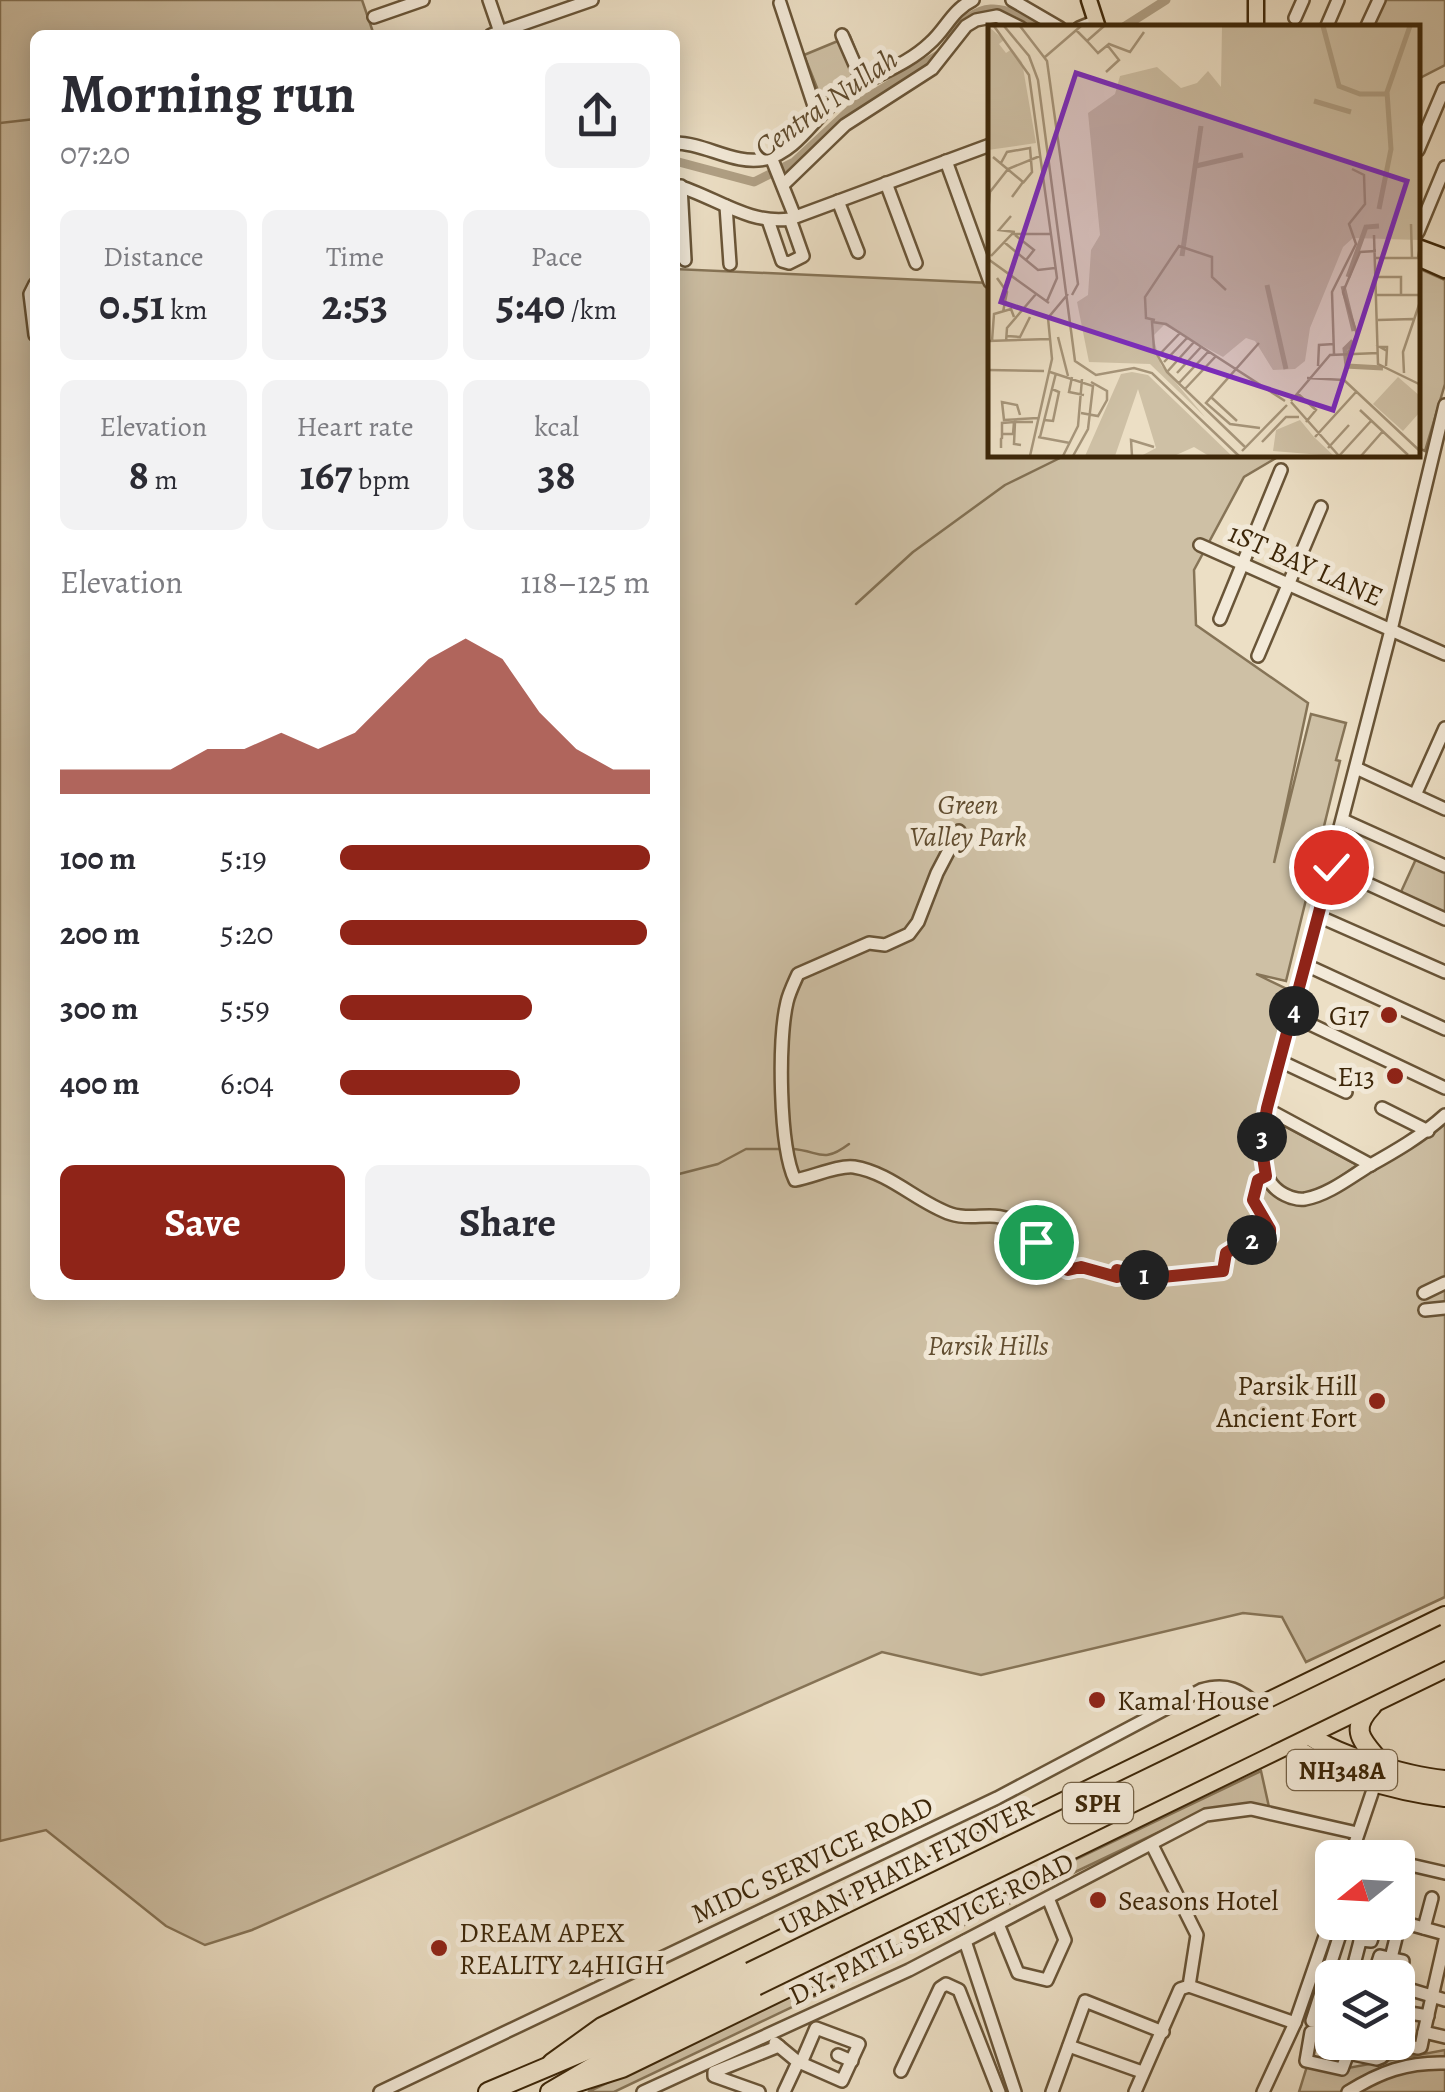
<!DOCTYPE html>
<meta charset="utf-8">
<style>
body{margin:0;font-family:Alegreya,serif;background:#f2f2f3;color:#2b2b33;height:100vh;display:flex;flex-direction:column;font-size:38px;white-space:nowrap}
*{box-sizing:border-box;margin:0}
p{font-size:32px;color:#7c7c81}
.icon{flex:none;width:55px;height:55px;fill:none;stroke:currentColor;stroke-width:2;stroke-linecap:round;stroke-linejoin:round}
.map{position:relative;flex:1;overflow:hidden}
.details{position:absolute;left:30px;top:30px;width:650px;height:1270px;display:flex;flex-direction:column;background:#fff;border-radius:15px;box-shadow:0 5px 25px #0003}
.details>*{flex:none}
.needle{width:65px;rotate:252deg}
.buttons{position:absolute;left:1315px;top:1840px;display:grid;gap:20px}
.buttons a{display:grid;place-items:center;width:100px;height:100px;border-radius:15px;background:#fff;box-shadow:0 5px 25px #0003;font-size:50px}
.pin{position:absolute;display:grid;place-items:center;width:85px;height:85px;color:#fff;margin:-42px;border:5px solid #fff;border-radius:50%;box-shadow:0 2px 10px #0007}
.km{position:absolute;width:50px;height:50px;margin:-25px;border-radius:50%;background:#222;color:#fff;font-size:28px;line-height:50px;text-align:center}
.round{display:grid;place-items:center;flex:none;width:105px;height:105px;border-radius:15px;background:#f2f2f3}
.headline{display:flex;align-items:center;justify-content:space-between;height:170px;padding:0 30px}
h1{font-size:55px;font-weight:600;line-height:75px}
.stats{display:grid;grid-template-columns:repeat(3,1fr);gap:15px;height:170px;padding:10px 30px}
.stats div{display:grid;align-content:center;border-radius:15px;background:#f2f2f3;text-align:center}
.stats b{font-size:42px;font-weight:600}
.stats small{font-size:28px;font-weight:400}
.stats p{font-size:28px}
.chart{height:280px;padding:20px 30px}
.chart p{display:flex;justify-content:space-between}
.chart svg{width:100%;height:180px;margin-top:10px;fill:#8f2418;opacity:.7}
.cta{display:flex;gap:20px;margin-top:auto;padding:20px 30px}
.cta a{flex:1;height:115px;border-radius:15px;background:#8f2418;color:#fff;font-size:40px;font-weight:600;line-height:115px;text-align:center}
.cta a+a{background:#f2f2f3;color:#2b2b33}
ul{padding:0 30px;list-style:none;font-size:32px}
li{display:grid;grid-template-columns:160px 120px 1fr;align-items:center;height:75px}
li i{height:25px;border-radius:12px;background:#8f2418}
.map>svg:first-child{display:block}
.green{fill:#cec0a5;stroke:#867457;stroke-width:2.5}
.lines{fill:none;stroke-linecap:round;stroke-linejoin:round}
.stream{stroke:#827053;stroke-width:2.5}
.canal{stroke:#b0a085;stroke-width:9}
.minor-casing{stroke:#695538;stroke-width:16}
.major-casing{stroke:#3d2709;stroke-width:19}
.highway-casing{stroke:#3d2709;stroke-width:22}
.minor{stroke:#f3ead9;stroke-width:11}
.major{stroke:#ecdfc5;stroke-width:14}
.highway{stroke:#ecdfc5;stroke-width:18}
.highway-bridge-casing{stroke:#3d2709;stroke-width:22;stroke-linecap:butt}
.highway-bridge{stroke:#ecdfc5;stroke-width:18}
.route-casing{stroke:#fff;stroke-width:20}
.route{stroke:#8f2418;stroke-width:12}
.poi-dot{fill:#8f2418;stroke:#f3ead9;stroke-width:4}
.labels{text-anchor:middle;stroke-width:10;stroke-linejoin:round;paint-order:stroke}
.shield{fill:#f3ead9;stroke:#746247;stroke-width:2.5}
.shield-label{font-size:25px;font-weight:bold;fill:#3d2709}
.street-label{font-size:28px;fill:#3d2709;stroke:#f3ead9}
.park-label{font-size:28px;font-style:italic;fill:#614d30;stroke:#f3ead9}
.poi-label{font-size:28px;fill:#3d2709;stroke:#f3ead9;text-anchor:end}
.water-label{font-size:30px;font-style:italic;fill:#604b2e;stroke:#f3ead9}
.inset-river{fill:none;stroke:#b0a085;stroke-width:5}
.inset-road{fill:none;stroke:#a6957a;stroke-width:2.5}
.view{fill:#7b2cbf;fill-opacity:0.15;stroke:#7b2cbf;stroke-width:5}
.inset-edge{fill:none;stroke:#3d2709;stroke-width:5}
</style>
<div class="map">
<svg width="1445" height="2092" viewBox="0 0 1445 2092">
<rect width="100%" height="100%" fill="#ecdfc5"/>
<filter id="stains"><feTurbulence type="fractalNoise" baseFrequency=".002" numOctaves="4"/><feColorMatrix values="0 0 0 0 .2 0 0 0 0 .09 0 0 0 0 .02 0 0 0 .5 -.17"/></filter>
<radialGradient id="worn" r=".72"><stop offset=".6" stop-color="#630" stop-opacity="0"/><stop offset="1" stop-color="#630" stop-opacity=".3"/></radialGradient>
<!-- green -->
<g class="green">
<path d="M 0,0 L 362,0 L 374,35 L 35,35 L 35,1295 L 675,1295 L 675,269 L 990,283 L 990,455 L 1281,455 L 1244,477 L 1194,570 L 1196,625 L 1308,703 L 1274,863 L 1311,714 L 1346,723 L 1336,760 L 1340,761 L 1286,981 L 1256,974 L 1293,992 C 1282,1033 1244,1139 1260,1176 C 1263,1182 1270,1189 1274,1195 L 1290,1193 C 1262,1177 1266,1147 1273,1120 L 1357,1165 L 1334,1181 L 1377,1167 L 1445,1122 L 1445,1597 L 1306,1662 L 1282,1617 L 1243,1613 L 981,1675 L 882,1652 L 252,1930 L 205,1945 L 166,1926 L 46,1830 L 0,1841 Z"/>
<polygon points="1374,0 1445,0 1445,65 1418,79 1418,28 1361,28"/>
<polygon points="850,36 867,79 821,98 804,55"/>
<polygon points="1418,268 1445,280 1445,384 1425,451 1418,448"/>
<polygon points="1416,859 1445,872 1445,914 1400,894"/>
<polygon points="1261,1771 1269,1807 1227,1806 1201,1812 614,2092 588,2092"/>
<polygon points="1445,2050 1445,2092 1299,2092 1308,2063 1332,2071"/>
</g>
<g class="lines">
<!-- stream -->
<g class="stream">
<polyline points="0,123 35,119"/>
<polyline points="856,604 913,552 1005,485 1066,455"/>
<path d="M 791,1149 C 820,1150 821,1165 849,1144"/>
<polyline points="675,1175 718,1164 746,1149 783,1149"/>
</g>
<!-- canal -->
<g class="canal">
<polyline points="1122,28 1166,0"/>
<path d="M 950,38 C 977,0 1002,2 1039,28"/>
<polyline points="675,161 754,182 794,162 855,105 938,55"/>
</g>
<!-- minor casing -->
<g class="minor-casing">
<g id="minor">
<polyline points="489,0 500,32"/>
<polyline points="1012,0 1060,28"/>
<polyline points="780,3 818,118"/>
<polyline points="374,17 423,0"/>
<polyline points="1295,18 1303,0"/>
<polyline points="1079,28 1096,21"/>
<polyline points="1326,28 1338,0"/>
<polyline points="1366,28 1379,0"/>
<polyline points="491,35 592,0"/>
<polyline points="842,35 863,83"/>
<path d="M 675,143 C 706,143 734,166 766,159 C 797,151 813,119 837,100 C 865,78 904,68 930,43 C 946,29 952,10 973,0"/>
<polyline points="1418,150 1444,89"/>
<polyline points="771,157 795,217"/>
<polyline points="946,161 990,282"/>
<polyline points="886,183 916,263"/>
<path d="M 675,185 C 714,196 748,225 790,219 L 990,145"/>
<polyline points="783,185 845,125 932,69 966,26 976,20 997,16 1021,28"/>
<polyline points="681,186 685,260"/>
<polyline points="838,201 858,252"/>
<polyline points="726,206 730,264"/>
<polyline points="768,220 782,261 789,263 803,256 790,219"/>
<polyline points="1418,232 1445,167"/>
<polyline points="35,335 30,294 35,284"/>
<path d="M 1445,405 L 1391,630 L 1267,1109 C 1262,1139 1253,1184 1290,1197 C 1297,1199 1298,1200 1305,1199 C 1327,1195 1348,1179 1367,1167 C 1394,1152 1422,1136 1445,1115"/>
<polyline points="1200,545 1445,654"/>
<polyline points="1220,619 1281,470"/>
<polyline points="1258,656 1321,507"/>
<polyline points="1356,768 1445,809"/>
<polyline points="1415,795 1445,728"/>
<polyline points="1343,820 1445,866"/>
<path d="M 959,831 L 937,873 L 918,922 L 909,934 L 885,945 L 869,943 L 798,974 C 794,983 789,993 787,1002 C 778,1040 779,1146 795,1180 C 813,1177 837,1165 854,1167 C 891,1173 918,1203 951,1214 C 971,1221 991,1211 1011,1220 C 1035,1232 1044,1259 1068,1270 L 1081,1267 L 1117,1277 L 1117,1270 L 1152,1278 L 1223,1271 L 1226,1253 L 1249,1239 L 1270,1236 L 1270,1229 L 1253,1200 L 1258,1180 L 1266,1175"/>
<polyline points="1331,867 1445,919"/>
<polyline points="1318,916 1445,972"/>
<polyline points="1306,965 1445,1029"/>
<polyline points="1293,1016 1445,1088"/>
<polyline points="1280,1061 1346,1092"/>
<polyline points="1382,1108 1428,1131"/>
<polyline points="1267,1109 1371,1165"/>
<polyline points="1424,1293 1445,1283"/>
<polyline points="1425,1310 1445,1308"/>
<polyline points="1350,1858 1376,1781"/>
<polyline points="1398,1880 1402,1863 1445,1873"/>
<polyline points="1398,1921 1445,1934"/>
<polyline points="998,1924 1018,1973 1047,1980 1065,1940 1048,1898"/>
<polyline points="1424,1928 1432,1898"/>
<polyline points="1360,1940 1371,1941 1377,1922"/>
<polyline points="1445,1940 1424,2032 1445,2037"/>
<polyline points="965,1941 1015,2092"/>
<polyline points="1391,1958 1400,1922"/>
<polyline points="1365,1977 1352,1972 1365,1922"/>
<polyline points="1373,1978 1380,1956 1403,1961 1399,1986"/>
<polyline points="1189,1986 1295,2023"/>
<polyline points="1398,1986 1445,2000"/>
<polyline points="1332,2004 1325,2023 1312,2021 1344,1922"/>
<polyline points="1398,2011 1428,2016"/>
<polyline points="1332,2034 1311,2032 1306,2061 1342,2069 1348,2053"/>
<polyline points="1350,2042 1348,2053 1377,2059 1382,2057 1385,2042"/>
<polyline points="1389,2042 1418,2048 1421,2047 1424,2032"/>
<polyline points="775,2043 798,2062 784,2092"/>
<polyline points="1069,2046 1142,2072"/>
<polyline points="838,2055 852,2061"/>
<polyline points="798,2062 801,2063 842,2081 859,2044 816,2028 801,2063"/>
<polyline points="901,2071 940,1988 946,1984 959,1990 999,2092"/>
<path d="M 380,2092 L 997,1798 L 1201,1690 C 1227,1682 1241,1690 1260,1707"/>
<polyline points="643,2092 909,1970 1206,1815 1251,1809 1357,1833"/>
<polyline points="759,2092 714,2076 714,2072 779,2046"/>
<polyline points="1052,2092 1085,2001 1163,2032"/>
<polyline points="1135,2092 1180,1989 1189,1986 1197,1935 1152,1845"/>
<polyline points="1263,2092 1295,2023 1332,1916"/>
<path d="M 1348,2092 C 1380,2072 1407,2062 1445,2063"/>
</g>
</g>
<!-- major casing -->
<g class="major-casing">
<g id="major">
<polyline points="1089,0 1098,28"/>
<polyline points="1256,28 1256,0"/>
<polyline points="1418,247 1445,257"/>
<polyline points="1418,258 1445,270"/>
</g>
</g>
<!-- highway casing -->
<g class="highway-casing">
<g id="highway">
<path d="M 1372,1706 C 1348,1731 1363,1741 1381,1763"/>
<path d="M 1303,1730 C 1327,1754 1410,1777 1445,1780"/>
<path d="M 1285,1739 C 1316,1771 1402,1792 1445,1797"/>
<polyline points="552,2063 602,2027 1445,1616"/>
<polyline points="562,2087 622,2068 1445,1668"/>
<polyline points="488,2092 609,2041 750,1972"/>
<polyline points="550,2092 615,2054 756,1986"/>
</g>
</g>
<!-- minor -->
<use href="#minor" class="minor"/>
<!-- major -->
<use href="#major" class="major"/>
<!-- highway -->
<use href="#highway" class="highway"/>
<!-- highway-bridge casing -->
<g class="highway-bridge-casing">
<g id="highway-bridge">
<polyline points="750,1972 1445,1634"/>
<polyline points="756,1986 1445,1650"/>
</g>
</g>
<!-- highway-bridge -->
<use href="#highway-bridge" class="highway-bridge"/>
</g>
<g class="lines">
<!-- route casing -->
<g class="route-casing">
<polyline id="route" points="1036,1242 1049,1259 1068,1270 1081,1267 1117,1277 1117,1270 1152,1278 1223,1271 1226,1253 1249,1239 1270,1236 1270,1229 1253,1200 1258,1180 1266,1176 1261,1144 1267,1108 1331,867"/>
</g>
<!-- route -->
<use href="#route" class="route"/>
</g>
<!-- markers -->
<g class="poi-dot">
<circle cx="1389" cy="1015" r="10"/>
<circle cx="1395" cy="1076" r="10"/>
<circle cx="1377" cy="1401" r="10"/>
<circle cx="1097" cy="1700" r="10"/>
<circle cx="1098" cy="1900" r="10"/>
<circle cx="439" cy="1948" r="10"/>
</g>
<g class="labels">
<!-- shield labels -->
<g class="shield">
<rect x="1287" y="1750" width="110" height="40" rx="8"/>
<rect x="1063" y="1783" width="70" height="40" rx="8"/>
</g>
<g class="shield-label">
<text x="1342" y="1779">NH348A</text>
<text x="1098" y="1812">SPH</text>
</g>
<!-- street labels -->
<g class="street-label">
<text transform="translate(1306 564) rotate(24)" y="10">1ST BAY LANE</text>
<text transform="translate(812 1859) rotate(-25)" y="10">MIDC SERVICE ROAD</text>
<text transform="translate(906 1866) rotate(-26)" y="10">URAN PHATA FLYOVER</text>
<text transform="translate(931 1928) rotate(-26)" y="10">D.Y. PATIL SERVICE ROAD</text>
</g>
<!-- park labels -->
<g class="park-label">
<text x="968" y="814">Green<tspan x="968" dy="32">Valley Park</tspan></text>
<text x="988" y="1355">Parsik Hills</text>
</g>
<!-- poi labels -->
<g class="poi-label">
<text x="1369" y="1025">G17</text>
<text x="1375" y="1086">E13</text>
<text x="1357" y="1395">Parsik Hill<tspan x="1357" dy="32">Ancient Fort</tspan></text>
<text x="1117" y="1710" text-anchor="start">Kamal House</text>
<text x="1118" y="1910" text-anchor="start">Seasons Hotel</text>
<text x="459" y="1942" text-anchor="start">DREAM APEX<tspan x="459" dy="32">REALITY 24HIGH</tspan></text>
</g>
<!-- water labels -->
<g class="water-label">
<text transform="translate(826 103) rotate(-35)" y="10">Central Nullah</text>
</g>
</g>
<!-- overview -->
<g transform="translate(988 25)">
<rect width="432" height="432" fill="#ecdfc5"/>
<path d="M 0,1 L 16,15 L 11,19 L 18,28 L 24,24 L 34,37 L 48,118 L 0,125 ZM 234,1 L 432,1 L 432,215 L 365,213 L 355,222 L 322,303 L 317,336 L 307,344 L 285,345 L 267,316 L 258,313 L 235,332 L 176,300 L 165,311 L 173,340 L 217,392 L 162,339 L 101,337 L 89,277 L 100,270 L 103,225 L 112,210 L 100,88 L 127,69 L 132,51 L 169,42 L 193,63 L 209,58 L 220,46 L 233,62 ZM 144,347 L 160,350 L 244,431 L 221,431 L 206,422 L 186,431 L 153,431 L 168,423 L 150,364 L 127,431 L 97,431 L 133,349 ZM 410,352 L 432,371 L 432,387 L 415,406 L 385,379 ZM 312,395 L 326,412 L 346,431 L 285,426 L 288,405 Z" fill="#cec0a5"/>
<path class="inset-river" d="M 335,1 L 351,61 L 372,69 L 398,69M 326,76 L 363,87M 208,141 L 255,130M 391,184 L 403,124 L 399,67 L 422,1M 194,231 L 213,101M 360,252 L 378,202 L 391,201M 279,260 L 298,344M 355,261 L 366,306M 365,316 L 357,324 L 359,341 L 395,343"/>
<path class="inset-road" d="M 6,1 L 41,50 L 69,253 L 59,276M 16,1 L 41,31 L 50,55 L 87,336 L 108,350 L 146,343 L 164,348 L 251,431M 32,1 L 59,36 L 90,259 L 84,270M 88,5 L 99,16 L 116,1M 99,16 L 110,28 L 121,19 L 142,27 L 156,7M 57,32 L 93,1M 118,47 L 131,35 L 120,21M 5,132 L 35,157 L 24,172M 13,138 L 19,127 L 42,123 L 44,147 L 35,158M 0,188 L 2,167 L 20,144 L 52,131M 23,191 L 11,205 L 27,207M 423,199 L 424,233M 27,210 L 46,225 L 38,235M 386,210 L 390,339 L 433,360M 16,217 L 50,245 L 67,243M 3,231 L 24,209 L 62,209M 388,233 L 430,233 L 433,216M 0,234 L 61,278M 389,252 L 413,252 L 413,270M 9,253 L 19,267 L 15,287M 389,270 L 433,270M 167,295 L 158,293 L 157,272 L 191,221 L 224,232 L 224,252 L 238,265M 390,295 L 425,294M 19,311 L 32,312 L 42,292M 70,312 L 80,351M 0,316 L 61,314M 4,316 L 6,289 L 23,284 L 26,292M 18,317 L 19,303 L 48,269M 271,318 L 218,378 L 242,399 L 272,403M 360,328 L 369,309 L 355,267 L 372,227 L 388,226M 346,329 L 344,267 L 368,219 L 361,199 L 377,179 L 376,150 L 364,144M 170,331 L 192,308M 176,337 L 199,313M 330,341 L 331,320 L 346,319M 398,341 L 399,323 L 399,322 L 392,322 L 399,326M 0,345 L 56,346M 62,347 L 105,361 L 100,404 L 85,431M 179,347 L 206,317M 189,348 L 213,322M 416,348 L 415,327 L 433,274M 84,352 L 81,367 L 96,370M 319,353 L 356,355 L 433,427M 190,359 L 220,327M 196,365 L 228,331M 309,368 L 328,385 L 318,397M 224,373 L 249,396M 303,376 L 342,330 L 390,328M 303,377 L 351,431M 372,385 L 420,430M 93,388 L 110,391 L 119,375 L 119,366 L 103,357M 32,390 L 29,380 L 14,377 L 16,395 L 50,393M 56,395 L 65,396 L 71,367 L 64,364M 50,412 L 82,418M 52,412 L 68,348M 327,412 L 368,367M 274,417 L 298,392 L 311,392M 33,420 L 26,419 L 27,397 L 45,397M 257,422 L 179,347 L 166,324 L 164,297 L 178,299 L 297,376M 13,423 L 13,414 L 14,413 L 14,398 L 26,397 L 25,409 L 14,409M 340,423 L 361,400M 254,426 L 299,380M 42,431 L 64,334 L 60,293 L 80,269M 75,431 L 90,401 L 94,354M 144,431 L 143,415 L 166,422M 351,431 L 383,396M 373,431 L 395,406"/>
<path class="view" d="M 88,48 L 419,156 L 345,385 L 13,277 Z"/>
<rect width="432" height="432" class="inset-edge"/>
</g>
<rect width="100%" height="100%" filter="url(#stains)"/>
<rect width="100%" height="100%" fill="url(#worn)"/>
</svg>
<div class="buttons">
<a><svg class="needle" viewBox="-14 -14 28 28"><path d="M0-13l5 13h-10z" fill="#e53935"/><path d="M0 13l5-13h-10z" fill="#7c7c81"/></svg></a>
<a><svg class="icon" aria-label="layers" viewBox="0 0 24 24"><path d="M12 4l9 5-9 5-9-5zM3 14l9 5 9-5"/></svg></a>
</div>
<div class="pin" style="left:1036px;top:1242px;background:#1e9e55"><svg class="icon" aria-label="arrive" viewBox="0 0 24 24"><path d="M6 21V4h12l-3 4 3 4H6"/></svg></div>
<div class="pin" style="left:1331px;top:867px;background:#d93025"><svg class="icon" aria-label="check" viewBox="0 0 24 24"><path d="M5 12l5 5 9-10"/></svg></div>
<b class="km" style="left:1144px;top:1275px">1</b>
<b class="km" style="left:1252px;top:1240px">2</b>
<b class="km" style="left:1262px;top:1137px">3</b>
<b class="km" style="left:1294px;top:1011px">4</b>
<section class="details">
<div class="headline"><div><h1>Morning run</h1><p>07:20</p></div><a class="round"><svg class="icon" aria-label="share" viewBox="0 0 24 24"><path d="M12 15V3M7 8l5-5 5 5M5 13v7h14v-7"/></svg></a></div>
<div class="stats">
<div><p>Distance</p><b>0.51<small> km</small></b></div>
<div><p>Time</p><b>2:53</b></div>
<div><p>Pace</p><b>5:40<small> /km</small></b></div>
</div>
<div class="stats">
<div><p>Elevation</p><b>8<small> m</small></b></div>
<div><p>Heart rate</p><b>167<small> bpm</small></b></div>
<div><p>kcal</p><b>38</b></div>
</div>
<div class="chart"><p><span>Elevation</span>118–125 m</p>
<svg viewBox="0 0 160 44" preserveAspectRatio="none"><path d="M0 44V38L10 38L20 38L30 38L40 33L50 33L60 29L70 33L80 29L90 20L100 11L110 6L120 11L130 24L140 33L150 38L160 38V44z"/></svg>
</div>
<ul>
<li><b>100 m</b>5:19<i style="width:100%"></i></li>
<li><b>200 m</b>5:20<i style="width:99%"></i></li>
<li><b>300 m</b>5:59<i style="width:62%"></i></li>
<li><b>400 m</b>6:04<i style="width:58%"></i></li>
</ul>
<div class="cta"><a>Save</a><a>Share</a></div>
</section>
</div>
